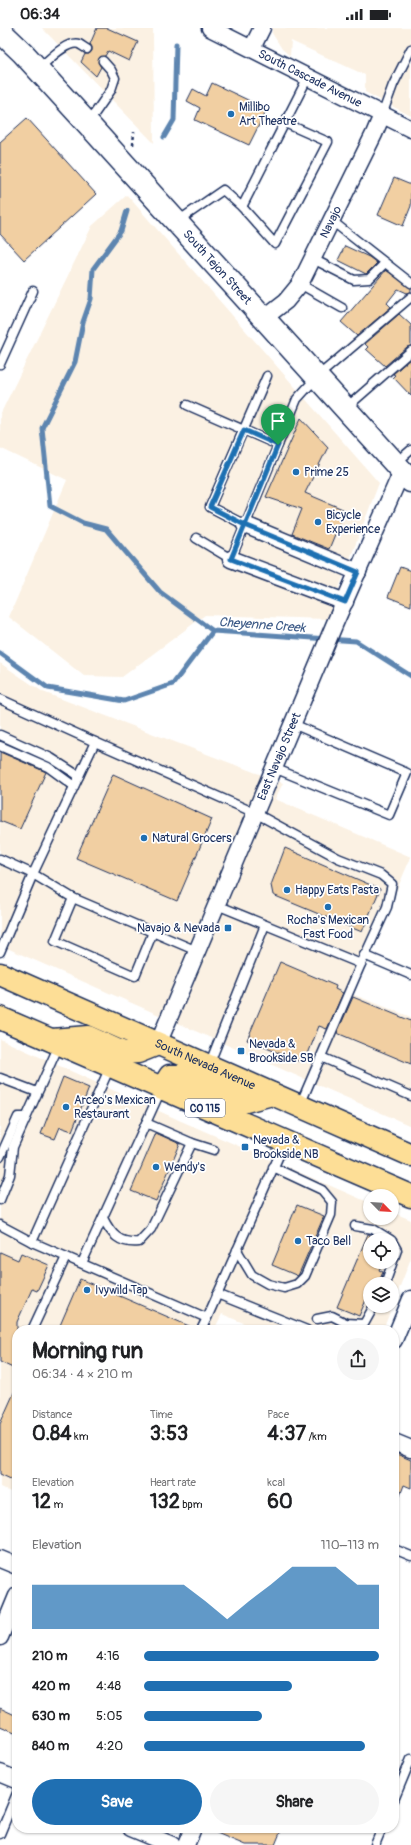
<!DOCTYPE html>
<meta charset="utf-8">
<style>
body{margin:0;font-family:Pangolin,sans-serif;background:#f6f6f6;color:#202124;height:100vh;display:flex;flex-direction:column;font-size:15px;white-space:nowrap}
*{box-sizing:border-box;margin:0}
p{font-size:13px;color:#757577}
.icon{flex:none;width:22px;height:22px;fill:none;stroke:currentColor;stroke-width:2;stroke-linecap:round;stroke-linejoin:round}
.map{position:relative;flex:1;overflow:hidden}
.panel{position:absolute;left:12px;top:1297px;width:387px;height:508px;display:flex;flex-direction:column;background:#fff;border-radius:16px;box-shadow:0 1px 3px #0004}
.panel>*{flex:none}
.needle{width:26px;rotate:114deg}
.tools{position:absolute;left:363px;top:1161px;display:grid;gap:8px}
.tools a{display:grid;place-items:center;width:36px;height:36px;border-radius:50%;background:#fff;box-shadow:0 1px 3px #0004;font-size:20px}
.pin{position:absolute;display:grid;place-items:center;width:34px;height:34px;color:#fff;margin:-41px -17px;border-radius:50% 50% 50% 0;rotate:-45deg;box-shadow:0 0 4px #0007}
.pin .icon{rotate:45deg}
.round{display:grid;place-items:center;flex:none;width:42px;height:42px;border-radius:21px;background:#f6f6f6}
.overview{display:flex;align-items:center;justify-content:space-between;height:68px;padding:0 20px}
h1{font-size:22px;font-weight:800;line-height:30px}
.metrics{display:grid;grid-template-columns:repeat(3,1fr);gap:6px;height:68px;padding:4px 20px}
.metrics div{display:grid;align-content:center}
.metrics b{font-size:20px;font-weight:800}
.metrics small{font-size:11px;font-weight:400}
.metrics p{font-size:11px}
.chart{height:112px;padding:8px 20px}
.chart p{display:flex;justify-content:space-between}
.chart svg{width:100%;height:72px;margin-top:4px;fill:#1f6fb2;opacity:.7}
.primary-button{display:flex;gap:8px;margin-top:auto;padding:8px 20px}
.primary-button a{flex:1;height:46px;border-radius:24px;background:#1f6fb2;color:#fff;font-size:16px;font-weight:800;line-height:46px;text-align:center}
.primary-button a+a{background:#f6f6f6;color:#202124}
ul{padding:0 20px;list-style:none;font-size:13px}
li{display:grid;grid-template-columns:64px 48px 1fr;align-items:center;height:30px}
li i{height:10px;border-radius:5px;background:#1f6fb2}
.status{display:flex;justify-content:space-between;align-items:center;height:28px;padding:0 20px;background:#fff;direction:ltr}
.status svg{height:11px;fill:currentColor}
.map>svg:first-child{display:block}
.built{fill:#fbf1e3;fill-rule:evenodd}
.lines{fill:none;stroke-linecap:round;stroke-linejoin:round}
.stream{stroke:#5d85b0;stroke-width:5}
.building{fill:#f1cfa2;stroke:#1b2f5e}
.lane-casing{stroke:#1b2f5e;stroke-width:11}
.street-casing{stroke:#1b2f5e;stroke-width:19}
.secondary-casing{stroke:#1b2f5e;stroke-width:25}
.highway-casing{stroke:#1b2f5e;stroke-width:25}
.path{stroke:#1b2f5e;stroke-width:2.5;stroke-dasharray:3 3;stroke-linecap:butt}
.lane{stroke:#fff;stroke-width:8}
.street{stroke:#fff;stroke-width:16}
.secondary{stroke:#fff;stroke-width:22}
.highway{stroke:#fdde96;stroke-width:22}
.route-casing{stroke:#fff;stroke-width:8}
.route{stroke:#1f6fb2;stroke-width:5}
.poi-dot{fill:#1f6fb2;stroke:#fff;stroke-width:1.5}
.labels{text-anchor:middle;stroke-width:3.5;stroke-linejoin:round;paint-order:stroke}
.shield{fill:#fff;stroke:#5f6d8e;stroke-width:1}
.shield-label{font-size:11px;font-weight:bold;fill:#1b2f5e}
.street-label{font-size:12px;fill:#1b2f5e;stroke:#fff}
.poi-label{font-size:12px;fill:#1b2f5e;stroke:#fff;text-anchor:start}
.water-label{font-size:13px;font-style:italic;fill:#3c5a87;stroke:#fff}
</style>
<div class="status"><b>06:34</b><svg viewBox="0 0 49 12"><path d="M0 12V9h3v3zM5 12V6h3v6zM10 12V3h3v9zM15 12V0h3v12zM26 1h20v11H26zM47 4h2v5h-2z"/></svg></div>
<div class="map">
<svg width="411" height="1817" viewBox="0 0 411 1817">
<rect width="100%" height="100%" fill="#fff"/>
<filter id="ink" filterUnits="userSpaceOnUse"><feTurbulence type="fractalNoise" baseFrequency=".025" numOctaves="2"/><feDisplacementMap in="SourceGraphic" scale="8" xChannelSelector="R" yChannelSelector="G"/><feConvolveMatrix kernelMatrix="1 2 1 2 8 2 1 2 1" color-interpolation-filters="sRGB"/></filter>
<g filter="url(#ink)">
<!-- built -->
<g class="built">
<polygon points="42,0 153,0 154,115"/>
<polygon points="272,0 411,0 411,88 365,64 365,47 291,13 290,28 282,21 272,5"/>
<polygon points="127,167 379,455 327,591 205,587 122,649 84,648 9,589 67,452 0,420 0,387 92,198"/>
<polygon points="0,635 43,664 283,755 275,771 411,829 352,966 411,989 411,1098 0,917"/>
<path d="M 0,1011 L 181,1093 L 370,1175 L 370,1190 L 392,1190 L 392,1184 L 411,1192 L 411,1230 L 383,1302 L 260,1302 L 222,1286 L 214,1302 L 20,1302 L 0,1293 ZM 370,1212 L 392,1212 L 392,1234 L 370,1234 ZM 370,1256 L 392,1256 L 392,1278 L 370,1278 Z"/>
<polygon points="0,1313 17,1320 17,1467 0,1459"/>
</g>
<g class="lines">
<!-- stream -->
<g class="stream">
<polyline points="164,109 174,92 176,16"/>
<polyline points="127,183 121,203 93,241 91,271 83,294 75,334 42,400 50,478 83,495 106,501 160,564 213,603"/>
<polyline points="0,625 48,660 124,673 173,656 213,603 356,613 411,648"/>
</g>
</g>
<!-- building -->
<g class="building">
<polygon points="97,0 107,0 138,14 129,33 108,23 105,28 100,29 98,34 101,39 96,48 81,34 85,26 89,26 92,23 92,19 90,16"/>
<polygon points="212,55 267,81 249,117 195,92 200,80 187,73 193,61 206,68"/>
<polygon points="27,90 96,166 24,232 0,206 0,114"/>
<polygon points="394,150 411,157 411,178 403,198 378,187"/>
<polygon points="345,218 369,229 377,235 366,246 338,232"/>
<polygon points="386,242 411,260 411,264 407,265 398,261 387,275 391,279 357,308 341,294"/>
<polygon points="399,286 411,297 411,318 407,319 385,338 366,321 368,319 365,316"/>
<polygon points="411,330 411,368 393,349 395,347 393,346"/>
<polygon points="301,390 328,419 305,465 345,482 329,521 292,506 302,481 266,469"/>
<polygon points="400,539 411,543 411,578 388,569"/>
<polygon points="0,724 46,744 20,801 0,793"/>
<polygon points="113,746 212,791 177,873 76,830"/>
<polygon points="285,820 380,861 362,904 273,867 271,857"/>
<polygon points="280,934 336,958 335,961 343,965 327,1001 319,998 306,1031 298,1033 247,1012"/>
<polygon points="353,969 411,993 411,1036 337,1005"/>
<polygon points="63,1049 89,1060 72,1103 60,1099 55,1111 41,1106"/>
<polygon points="156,1105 180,1116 156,1173 131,1163"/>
<polygon points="297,1177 324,1188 298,1248 272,1237"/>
<polygon points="368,1206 370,1206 370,1234 383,1234 379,1242 383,1244 378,1256 370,1256 370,1263 359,1288 337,1279"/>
<polygon points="0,1224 18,1232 21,1225 49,1237 37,1263 32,1261 17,1294 17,1342 0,1334"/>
<polygon points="80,1251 196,1301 196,1302 58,1302"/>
<polygon points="17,1358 17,1454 0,1446 0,1396"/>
<polygon points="394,1425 411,1432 411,1460 404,1457 395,1481"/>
<polygon points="0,1680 17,1688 17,1705 0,1698"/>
<polygon points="205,1800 282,1800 275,1817 245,1817"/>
</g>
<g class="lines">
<!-- lane casing -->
<g class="lane-casing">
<g id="lane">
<path d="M 38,41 C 47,34 66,12 79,16 C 81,17 85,20 87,21"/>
<polyline points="382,87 393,57 411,21"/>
<polyline points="88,95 111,62 115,50 111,42 103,33"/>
<polyline points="242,179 275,216 328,114 285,95"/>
<polyline points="178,193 223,162 242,179 308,49"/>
<polyline points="332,193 411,255"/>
<polyline points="313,231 354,252 369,251 385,235"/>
<polyline points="300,256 342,280"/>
<polyline points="0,336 33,263"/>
<polyline points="187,377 278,417"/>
<polyline points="347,379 411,323"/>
<polyline points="396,435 411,422"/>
<polyline points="245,497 210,479 267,348"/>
<polyline points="196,510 231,531 297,371 317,349 411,269"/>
<polyline points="0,671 95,714"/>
<polyline points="0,707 51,730 79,748"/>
<polyline points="0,718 48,739 74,758"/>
<polyline points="274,740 389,787 407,745 293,696"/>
<polyline points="0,831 33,846 73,870 197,923"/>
<polyline points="73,870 55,913 135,948 153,904"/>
<polyline points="0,924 33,846 95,714 255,785 338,830 381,847 392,856 387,879 361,936 217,877"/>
<polyline points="364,927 411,947"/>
<polyline points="321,1029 411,1068"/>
<polyline points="209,1037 265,897"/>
<polyline points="110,1039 32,1214 207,1290 285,1114"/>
<polyline points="0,1050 37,1064"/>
<polyline points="300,1077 361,936"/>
<polyline points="146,1095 192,1115 214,1122"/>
<polyline points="0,1129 18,1089 26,1089"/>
<polyline points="0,1172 10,1147 13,1119 59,1017"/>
<path d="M 103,1190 C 111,1206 119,1216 139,1214 L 151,1201 L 192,1115"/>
<polyline points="0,1197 32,1214"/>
<polyline points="355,1198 373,1201 391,1212"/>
<polyline points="237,1222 252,1247 268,1256 284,1260 297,1256 305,1248 331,1187 332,1174 322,1162 273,1139"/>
<polyline points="82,1235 161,1062"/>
<polyline points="385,1256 397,1222 392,1213"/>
<polyline points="217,1266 307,1302"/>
<polyline points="317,1291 332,1288 346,1295 364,1296 374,1278"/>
<polyline points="32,1302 66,1229"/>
<polyline points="201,1302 207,1290"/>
<polyline points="394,1521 411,1528"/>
<polyline points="394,1772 411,1731"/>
<polyline points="0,1806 17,1765"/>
<polyline points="375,1817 382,1800"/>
</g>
</g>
<!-- street casing -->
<g class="street-casing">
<g id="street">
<path id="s1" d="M 210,0 L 411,101"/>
<polyline points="252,20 262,0"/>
<path id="s2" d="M 264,290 L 286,273 L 300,256 L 374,106 L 382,87"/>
<polyline points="245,497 358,544"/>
<polyline points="231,531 345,574"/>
<path id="s3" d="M 158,1016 L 335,595 L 402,443"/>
<polyline points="394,1312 411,1271"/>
<polyline points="394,1414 411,1421"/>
<polyline points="0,1531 17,1538"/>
<polyline points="0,1609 17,1568"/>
<polyline points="0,1745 17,1752"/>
<polyline points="131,1800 172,1817"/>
<polyline points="186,1817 193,1800"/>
</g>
</g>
<!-- secondary casing -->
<g class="secondary-casing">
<g id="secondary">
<path id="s4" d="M 0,3 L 23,25 L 88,96 L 411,453"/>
</g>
</g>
<!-- highway casing -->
<g class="highway-casing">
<g id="highway">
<path id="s5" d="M 0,946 L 411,1127"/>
<polyline points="0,990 411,1168"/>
<polyline points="52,1012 88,1009 123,1025 138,1024 158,1016"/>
<polyline points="162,1061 170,1048 182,1048 242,1074 272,1066"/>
</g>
</g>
<!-- path -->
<polyline class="path" points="133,117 134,104"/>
<!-- lane -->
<use href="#lane" class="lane"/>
<!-- street -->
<use href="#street" class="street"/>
<!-- secondary -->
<use href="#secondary" class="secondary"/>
<!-- highway -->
<use href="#highway" class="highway"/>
</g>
</g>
<g class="lines" filter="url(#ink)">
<!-- route casing -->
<g class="route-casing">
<polyline id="route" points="278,417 245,497 358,544 345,574 231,531 245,497 210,479 244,402 278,417"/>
</g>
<!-- route -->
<use href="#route" class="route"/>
</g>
<!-- markers -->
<g class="poi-dot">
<circle cx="231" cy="86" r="4"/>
<circle cx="296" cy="444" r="4"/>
<circle cx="318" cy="494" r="4"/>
<circle cx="144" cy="810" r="4"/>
<circle cx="287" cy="862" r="4"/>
<circle cx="328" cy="879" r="4"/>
<rect x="224" y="896" width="8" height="8" rx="2"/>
<rect x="237" y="1019" width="8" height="8" rx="2"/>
<circle cx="66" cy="1079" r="4"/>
<rect x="241" y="1115" width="8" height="8" rx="2"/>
<circle cx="156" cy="1139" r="4"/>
<circle cx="298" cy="1213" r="4"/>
<circle cx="87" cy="1262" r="4"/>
</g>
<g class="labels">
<!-- shield labels -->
<rect class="shield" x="185" y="1071" width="40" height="18" rx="3"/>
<g class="shield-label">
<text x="205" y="1084">CO 115</text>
</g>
<!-- street labels -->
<g class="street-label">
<text dy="4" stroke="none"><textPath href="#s1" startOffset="112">South Cascade Avenue</textPath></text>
<text dy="4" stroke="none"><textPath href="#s2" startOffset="119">Navajo</textPath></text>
<text dy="4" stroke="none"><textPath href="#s4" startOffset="321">South Tejon Street</textPath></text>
<text dy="4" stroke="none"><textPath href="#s3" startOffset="312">East Navajo Street</textPath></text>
<text dy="4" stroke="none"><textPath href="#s5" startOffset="224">South Nevada Avenue</textPath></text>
</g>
<!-- poi labels -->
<g class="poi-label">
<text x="239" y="83">Millibo<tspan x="239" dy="14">Art Theatre</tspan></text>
<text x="304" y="448">Prime 25</text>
<text x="326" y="491">Bicycle<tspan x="326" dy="14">Experience</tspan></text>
<text x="152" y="814">Natural Grocers</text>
<text x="295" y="866">Happy Eats Pasta</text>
<text x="328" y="896" text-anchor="middle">Rocha's Mexican<tspan x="328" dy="14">Fast Food</tspan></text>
<text x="220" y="904" text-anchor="end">Navajo &amp; Nevada</text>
<text x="249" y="1020">Nevada &amp;<tspan x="249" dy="14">Brookside SB</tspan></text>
<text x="74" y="1076">Arceo's Mexican<tspan x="74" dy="14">Restaurant</tspan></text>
<text x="253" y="1116">Nevada &amp;<tspan x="253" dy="14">Brookside NB</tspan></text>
<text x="164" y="1143">Wendy's</text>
<text x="306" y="1217">Taco Bell</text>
<text x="95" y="1266">Ivywild Tap</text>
</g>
<!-- water labels -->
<g class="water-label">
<text transform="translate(262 596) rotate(4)" y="5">Cheyenne Creek</text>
</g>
</g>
</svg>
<div class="tools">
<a><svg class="needle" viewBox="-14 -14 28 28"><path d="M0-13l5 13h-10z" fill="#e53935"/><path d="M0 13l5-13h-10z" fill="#757577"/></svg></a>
<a><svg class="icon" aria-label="locate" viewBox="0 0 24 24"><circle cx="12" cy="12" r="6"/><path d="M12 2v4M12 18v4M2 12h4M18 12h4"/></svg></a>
<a><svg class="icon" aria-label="layers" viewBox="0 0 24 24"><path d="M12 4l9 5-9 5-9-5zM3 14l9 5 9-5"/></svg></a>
</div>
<div class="pin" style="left:278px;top:417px;background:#1e9e55"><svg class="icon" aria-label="arrive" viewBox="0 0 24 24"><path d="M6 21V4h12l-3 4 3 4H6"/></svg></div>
<section class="panel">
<div class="overview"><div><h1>Morning run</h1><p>06:34 · 4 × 210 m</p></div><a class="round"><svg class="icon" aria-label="share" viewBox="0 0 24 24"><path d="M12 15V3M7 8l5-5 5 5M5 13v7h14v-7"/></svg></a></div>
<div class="metrics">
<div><p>Distance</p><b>0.84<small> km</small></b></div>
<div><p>Time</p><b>3:53</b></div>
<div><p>Pace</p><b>4:37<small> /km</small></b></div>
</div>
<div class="metrics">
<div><p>Elevation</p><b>12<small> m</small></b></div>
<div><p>Heart rate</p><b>132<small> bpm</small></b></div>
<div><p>kcal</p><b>60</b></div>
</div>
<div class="chart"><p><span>Elevation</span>110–113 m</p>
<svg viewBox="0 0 160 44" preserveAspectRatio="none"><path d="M0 44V17L10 17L20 17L30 17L40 17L50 17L60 17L70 17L80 27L90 38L100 27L110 17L120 6L130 6L140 6L150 17L160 17V44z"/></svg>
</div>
<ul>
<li><b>210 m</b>4:16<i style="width:100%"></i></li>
<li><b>420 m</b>4:48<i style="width:63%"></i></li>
<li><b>630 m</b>5:05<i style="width:50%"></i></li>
<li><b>840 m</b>4:20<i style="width:94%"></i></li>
</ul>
<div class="primary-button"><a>Save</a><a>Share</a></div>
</section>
</div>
